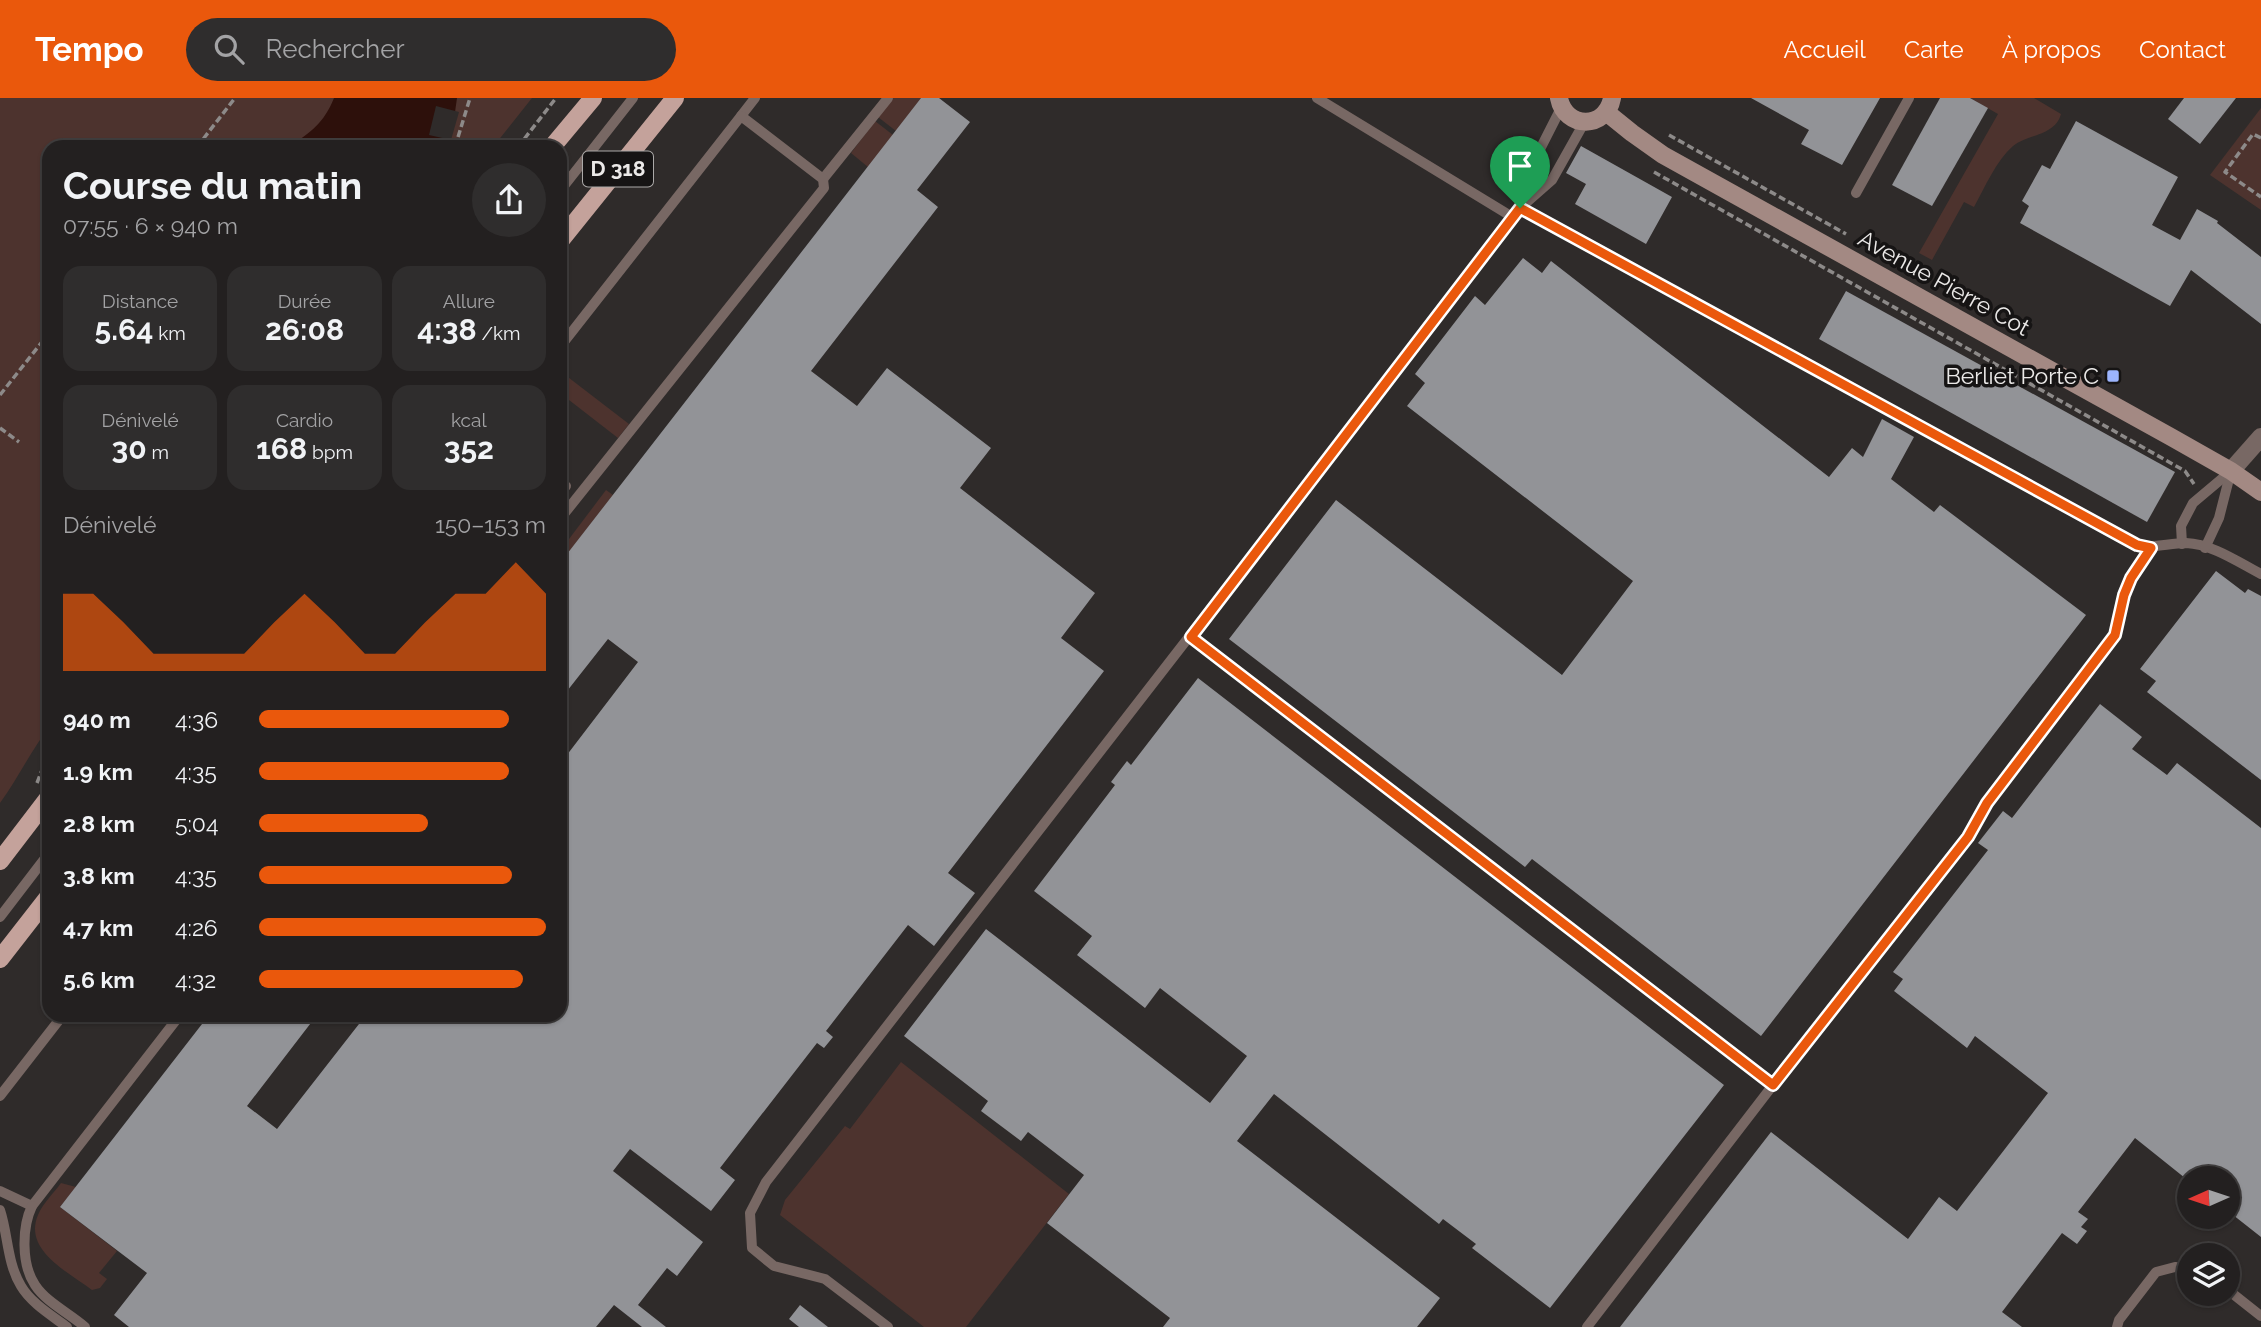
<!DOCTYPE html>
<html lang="fr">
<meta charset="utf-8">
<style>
body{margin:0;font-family:Raleway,sans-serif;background:#2f2d2d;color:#f1f3f6;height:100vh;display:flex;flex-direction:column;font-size:26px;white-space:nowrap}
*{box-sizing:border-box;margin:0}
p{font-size:23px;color:#a3a3a5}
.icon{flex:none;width:38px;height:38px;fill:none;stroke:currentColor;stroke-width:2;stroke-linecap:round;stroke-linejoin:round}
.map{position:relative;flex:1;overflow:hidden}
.details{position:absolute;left:42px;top:42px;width:525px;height:882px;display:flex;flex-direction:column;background:#232020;border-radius:21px;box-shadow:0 2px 5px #0004,0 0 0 2px #403e3e}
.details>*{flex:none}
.needle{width:46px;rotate:267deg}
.fabs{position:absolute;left:2177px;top:1068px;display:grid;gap:14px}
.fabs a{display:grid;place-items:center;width:63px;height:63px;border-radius:50%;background:#232020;box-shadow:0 2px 5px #0004,0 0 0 2px #403e3e;font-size:35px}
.pin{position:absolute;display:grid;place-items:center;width:60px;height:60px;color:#fff;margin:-72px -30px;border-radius:50% 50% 50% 0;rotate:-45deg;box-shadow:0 0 7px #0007}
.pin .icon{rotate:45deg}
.round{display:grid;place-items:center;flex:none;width:74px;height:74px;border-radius:37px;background:#2f2d2d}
.overview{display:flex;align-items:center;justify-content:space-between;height:119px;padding:0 21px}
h1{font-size:38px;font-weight:700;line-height:52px}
.figures{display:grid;grid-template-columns:repeat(3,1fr);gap:10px;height:119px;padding:7px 21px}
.figures div{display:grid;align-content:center;border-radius:18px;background:#2f2d2d;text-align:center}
.figures b{font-size:30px;font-weight:700}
.figures small{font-size:19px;font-weight:400}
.figures p{font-size:19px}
.chart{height:196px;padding:14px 21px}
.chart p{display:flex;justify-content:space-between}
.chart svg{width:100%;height:126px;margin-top:7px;fill:#ea580c;opacity:.7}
ul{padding:0 21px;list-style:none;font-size:23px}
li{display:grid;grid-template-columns:112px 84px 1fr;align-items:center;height:52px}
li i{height:18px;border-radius:9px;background:#ea580c}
header{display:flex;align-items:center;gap:42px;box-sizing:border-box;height:98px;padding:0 35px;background:#ea580c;color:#fff}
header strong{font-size:33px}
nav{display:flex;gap:38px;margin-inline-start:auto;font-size:24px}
.search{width:490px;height:63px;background:#2f2d2d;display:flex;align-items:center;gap:18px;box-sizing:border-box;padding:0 24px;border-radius:38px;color:#a3a3a5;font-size:26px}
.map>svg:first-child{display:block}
.green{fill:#4d332e}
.water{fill:#2d100b}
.pier{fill:#2f2b2a}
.building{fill:#929397}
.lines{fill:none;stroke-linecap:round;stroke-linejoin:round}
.path{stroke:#8d8a89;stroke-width:3.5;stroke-dasharray:7 3.5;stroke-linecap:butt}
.lane{stroke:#786864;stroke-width:10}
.street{stroke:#786864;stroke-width:18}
.secondary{stroke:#a38983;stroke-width:18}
.primary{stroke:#c4a29b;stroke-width:18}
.route-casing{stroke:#fff;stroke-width:14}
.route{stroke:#ea580c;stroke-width:9}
.poi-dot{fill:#9cb4fd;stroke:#161414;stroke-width:2.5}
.labels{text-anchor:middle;stroke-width:7;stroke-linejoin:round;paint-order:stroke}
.shield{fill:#161414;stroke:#aba9a8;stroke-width:2}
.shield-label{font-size:21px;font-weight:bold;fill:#ebe9e8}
.street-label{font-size:23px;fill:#ebe9e8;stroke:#161414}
.poi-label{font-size:23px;fill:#ebe9e8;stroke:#161414;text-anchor:end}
</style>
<header>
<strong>Tempo</strong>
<div class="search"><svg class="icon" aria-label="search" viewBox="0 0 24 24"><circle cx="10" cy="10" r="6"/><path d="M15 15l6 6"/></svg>Rechercher</div>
<nav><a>Accueil</a><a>Carte</a><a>À propos</a><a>Contact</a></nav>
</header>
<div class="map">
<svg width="2261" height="1229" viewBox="0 0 2261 1229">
<rect width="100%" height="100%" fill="#2f2b2a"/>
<!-- green -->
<g class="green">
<path d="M 0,0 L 532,0 L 493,49 L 49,49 L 49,629 C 31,653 18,680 0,705 Z"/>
<polygon points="893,0 921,0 896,33 878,19"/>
<path d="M 1970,0 L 2034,0 L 2061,16 C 2055,38 2028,36 2013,48 C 1996,63 1985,89 1974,109 L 1964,104 L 1932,162 L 1919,155 L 1998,16 Z"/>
<polygon points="2261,10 2261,112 2210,77"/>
<polygon points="875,23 893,37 868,69 851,55"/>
<polygon points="560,273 629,326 618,340 560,295"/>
<polygon points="606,392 613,397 566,458 560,453"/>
<polygon points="901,964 1069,1096 966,1229 924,1229 780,1117 785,1102 845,1028 850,1031"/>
<path d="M 61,1085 L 76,1089 L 60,1109 L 117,1153 L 99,1175 L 107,1181 L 100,1190 L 92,1192 C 68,1174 23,1152 38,1117 C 43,1105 54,1095 61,1085 Z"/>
</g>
<!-- water -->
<path class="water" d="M 334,0 L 457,0 L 454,21 L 445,49 L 289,49 C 311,34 324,25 334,0 Z"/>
<!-- pier -->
<polygon class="pier" points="436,8 459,14 451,42 429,37"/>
<!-- building -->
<g class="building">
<polygon points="921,0 939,0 970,24 917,92 938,109 811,273 857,308 887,270 991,350 960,390 1095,495 1061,540 1104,573 948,775 975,795 934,848 908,827 826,933 833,939 824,950 817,945 720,1070 735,1082 711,1113 630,1051 613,1073 703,1144 677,1178 667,1170 638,1207 666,1229 642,1229 614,1207 596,1229 129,1229 114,1217 147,1175 60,1109 209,917 317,917 247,1008 277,1031 366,917 560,917 560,666 638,564 608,541 560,602 560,465"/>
<polygon points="1751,0 1880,0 1842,67 1801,46 1809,32"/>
<polygon points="1940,0 1970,0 1988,10 1932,108 1892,87"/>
<polygon points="2184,0 2236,0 2200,46 2168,21"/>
<polygon points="2076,23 2178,79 2152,127 2180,142 2197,111 2218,123 2217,125 2261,159 2261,226 2191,172 2170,208 2020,125 2029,108 2022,103 2042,67 2050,71"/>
<polygon points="1581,48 1672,99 1646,146 1575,106 1586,86 1566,75"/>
<polygon points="1523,160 1542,175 1551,163 1829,379 1852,350 1863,359 1882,321 1914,339 1891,381 1934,414 1940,407 2086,517 1761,938 1532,761 1525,769 1229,541 1336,402 1562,577 1633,483 1407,308 1425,285 1415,276 1475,198 1485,207"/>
<polygon points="1846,193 2175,374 2147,424 1819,241"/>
<polygon points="2216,473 2245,495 2248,491 2261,498 2261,682 2147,594 2156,583 2140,571"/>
<polygon points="1198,580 1724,987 1550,1210 1472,1150 1476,1146 1443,1121 1439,1126 1274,996 1237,1043 1440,1200 1417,1229 1163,1229 1170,1220 1047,1125 1084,1077 1028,1034 1021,1043 981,1013 988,1003 904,938 986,831 1210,1005 1247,958 1160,890 1145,910 1077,857 1092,838 1034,793 1115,687 1111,684 1127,663 1131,667"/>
<polygon points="2100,606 2142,639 2132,651 2167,677 2177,665 2261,730 2261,1139 2228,1113 2228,1080 2185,1080 2135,1040 2078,1114 2088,1121 2081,1129 2087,1133 2077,1146 2062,1135 2002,1214 2022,1229 1620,1229 1771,1034 1908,1141 1939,1099 1957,1113 2048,995 1975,938 1967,950 1894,893 1903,881 1893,874 1988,752 1978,745 2003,713 2012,720"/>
<polygon points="800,1207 828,1229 799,1229 789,1221"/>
</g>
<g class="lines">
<!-- path -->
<g class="path">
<polyline points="1669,37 1846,136"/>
<polyline points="2261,40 2253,36 2225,74 2261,99"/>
<polyline points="197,49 235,0"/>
<polyline points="455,49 470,0"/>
<polyline points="518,49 556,0"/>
<polyline points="1654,74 2185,373 2194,386"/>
<polyline points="0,297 49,235"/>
<polyline points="0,330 19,344"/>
<polyline points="37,685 49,654"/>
</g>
<!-- lane -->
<g class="lane">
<polyline points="1317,0 1514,120"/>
<polyline points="741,18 755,0"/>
<polyline points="823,81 888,0"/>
<polyline points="560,93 633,0"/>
<polyline points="1856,95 1909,0"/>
<path d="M 1520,110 L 2137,447 C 2154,451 2168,445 2186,445 C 2212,446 2238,464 2261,476"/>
<polyline points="1520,110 1552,82 1584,25"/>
<polyline points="560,249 741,18 823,81 824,90 560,421"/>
<polyline points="560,383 566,388 560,395"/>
<polyline points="2182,446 2181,428 2193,405 2231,373"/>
<polyline points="2205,450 2219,420 2231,373"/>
<polyline points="1191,539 1773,987 1587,1229"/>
<polyline points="0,819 49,755"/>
<polyline points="1773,987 1968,739 1987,705 2115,537 2124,497 2131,480 2151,450"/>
<polyline points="0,998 63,917"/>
<polyline points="0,1093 32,1108 180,917"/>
<path d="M 32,1108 C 22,1129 21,1166 35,1187 C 46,1204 69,1215 85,1229"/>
<path d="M 0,1112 C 8,1136 7,1165 21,1188 C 31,1205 51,1217 67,1229"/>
<polyline points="2228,1192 2261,1218"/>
<polyline points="888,1229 825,1181 774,1168 752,1150 750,1115 766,1084 1514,120 1520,110 1530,71 1561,10"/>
<polyline points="2117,1229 2119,1222 2156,1174 2175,1169 2189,1171"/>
</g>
<!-- street -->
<polyline class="street" points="2231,373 2261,339"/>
<!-- secondary -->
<g class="secondary">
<path d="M 1559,0 C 1565,31 1606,32 1612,0"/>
<polyline points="1606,14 1632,35 1663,57 2171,339 2231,373 2261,394"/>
</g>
<!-- primary -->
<g class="primary">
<polyline points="552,49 593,0"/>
<polyline points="560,143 675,0"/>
<polyline points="0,763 49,699"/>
<polyline points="0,861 49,798"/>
</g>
</g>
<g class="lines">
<!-- route casing -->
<g class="route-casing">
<polygon id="route" points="1520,110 2137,447 2151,450 2131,480 2124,497 2115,537 1987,705 1968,739 1773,987 1191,539"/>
</g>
<!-- route -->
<use href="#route" class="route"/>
</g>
<!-- markers -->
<rect class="poi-dot" x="2106" y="271" width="14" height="14" rx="3.5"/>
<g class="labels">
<!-- shield labels -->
<rect class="shield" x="583" y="53.5" width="70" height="35" rx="5"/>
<g class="shield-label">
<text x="618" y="78">D 318</text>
</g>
<!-- street labels -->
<g class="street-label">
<text transform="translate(1944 185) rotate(29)" y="8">Avenue Pierre Cot</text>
</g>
<!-- poi labels -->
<g class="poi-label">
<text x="2099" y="286">Berliet Porte C</text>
</g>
</g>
</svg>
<div class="fabs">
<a><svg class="needle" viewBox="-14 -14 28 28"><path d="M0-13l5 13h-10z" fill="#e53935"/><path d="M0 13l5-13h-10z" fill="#a3a3a5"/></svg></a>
<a><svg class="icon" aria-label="layers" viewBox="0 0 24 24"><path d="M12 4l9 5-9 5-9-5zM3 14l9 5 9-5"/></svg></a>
</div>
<div class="pin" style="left:1520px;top:110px;background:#1e9e55"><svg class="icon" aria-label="arrive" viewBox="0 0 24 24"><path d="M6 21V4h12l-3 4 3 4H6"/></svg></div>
<section class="details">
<div class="overview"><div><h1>Course du matin</h1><p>07:55 · 6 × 940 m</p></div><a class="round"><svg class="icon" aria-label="share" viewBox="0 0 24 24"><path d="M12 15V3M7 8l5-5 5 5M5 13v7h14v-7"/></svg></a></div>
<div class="figures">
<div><p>Distance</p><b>5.64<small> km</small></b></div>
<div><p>Durée</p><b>26:08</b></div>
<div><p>Allure</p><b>4:38<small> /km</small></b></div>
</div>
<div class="figures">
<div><p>Dénivelé</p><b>30<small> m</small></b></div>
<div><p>Cardio</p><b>168<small> bpm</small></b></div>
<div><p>kcal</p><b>352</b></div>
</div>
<div class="chart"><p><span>Dénivelé</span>150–153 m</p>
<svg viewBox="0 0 160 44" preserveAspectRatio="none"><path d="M0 44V17L10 17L20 27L30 38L40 38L50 38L60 38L70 27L80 17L90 27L100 38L110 38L120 27L130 17L140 17L150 6L160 17V44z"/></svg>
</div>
<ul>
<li><b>940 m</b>4:36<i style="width:87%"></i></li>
<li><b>1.9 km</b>4:35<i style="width:87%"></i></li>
<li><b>2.8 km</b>5:04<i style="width:59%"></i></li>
<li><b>3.8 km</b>4:35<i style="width:88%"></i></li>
<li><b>4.7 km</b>4:26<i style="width:100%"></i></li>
<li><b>5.6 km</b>4:32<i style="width:92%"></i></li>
</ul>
</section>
</div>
